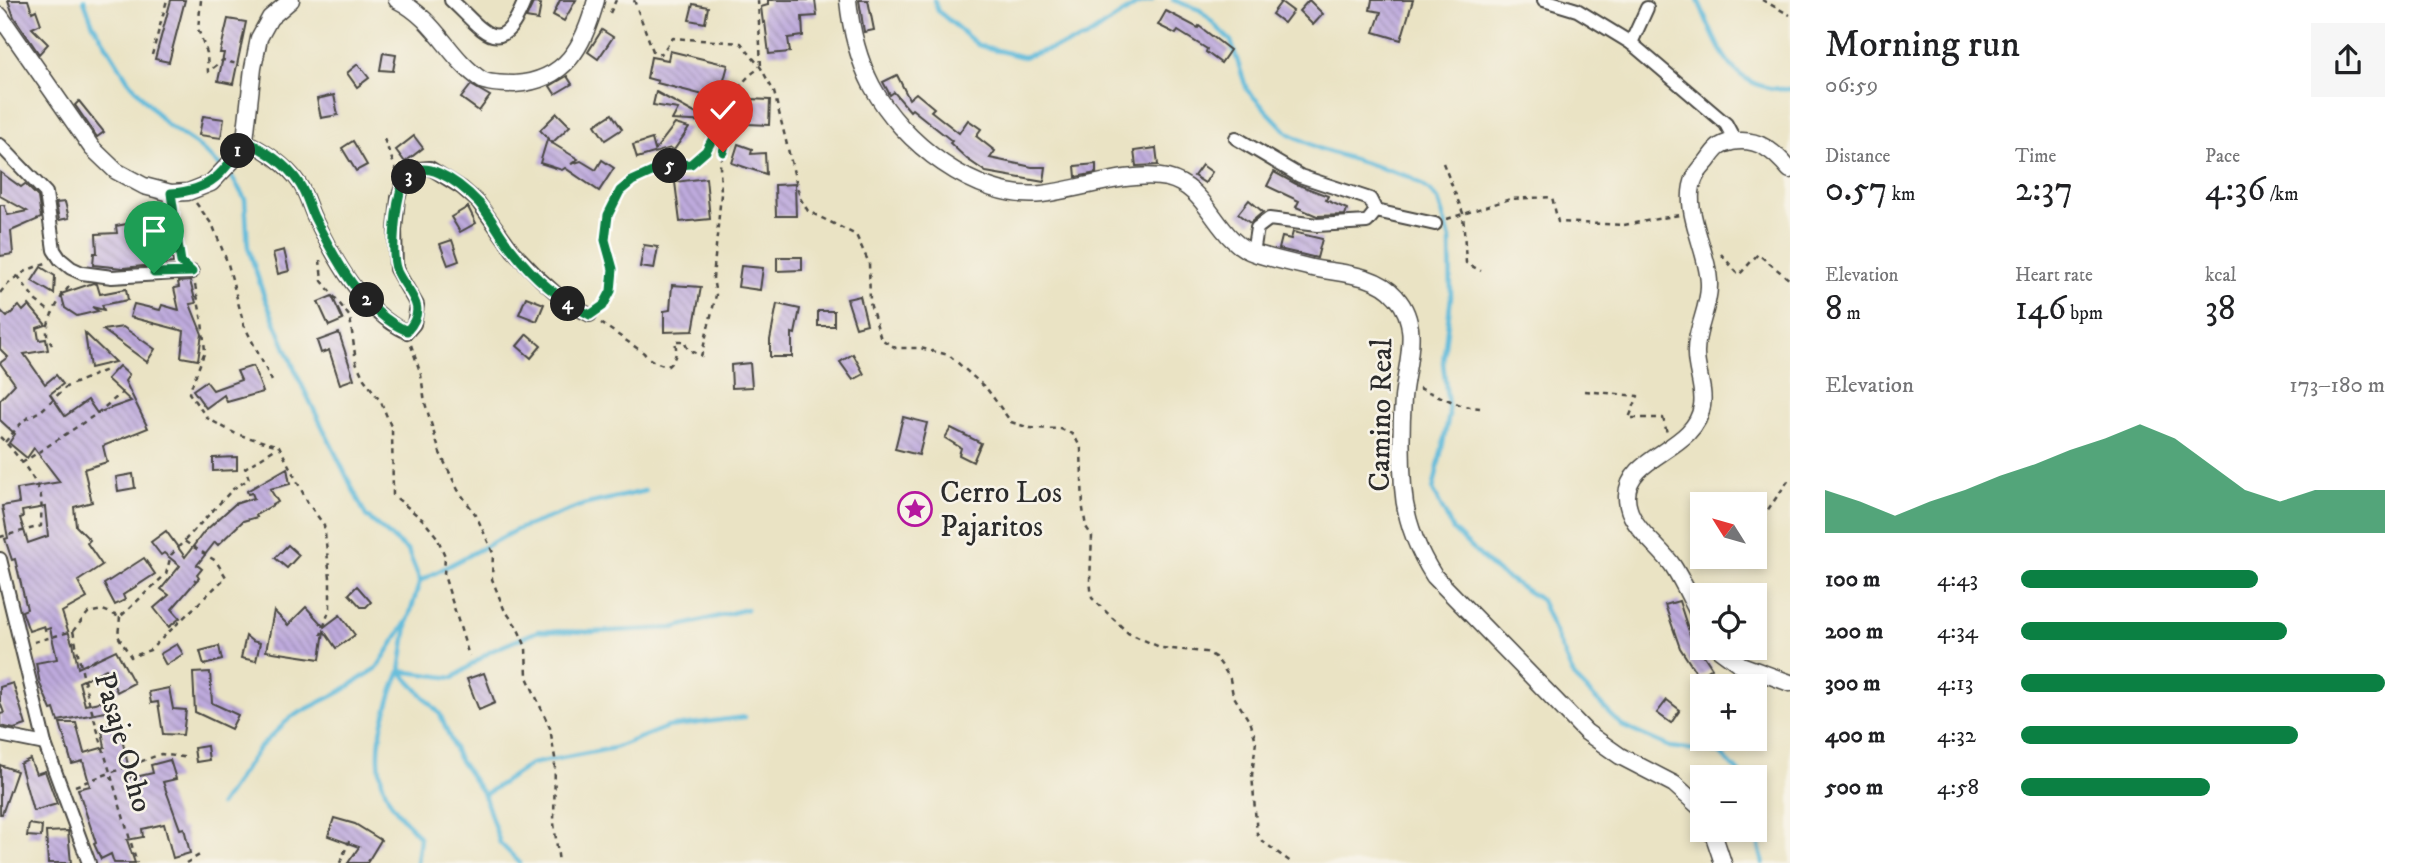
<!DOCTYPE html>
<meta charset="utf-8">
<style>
body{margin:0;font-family:"IM FELL DW Pica",serif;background:#f6f6f6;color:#202124;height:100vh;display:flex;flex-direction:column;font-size:26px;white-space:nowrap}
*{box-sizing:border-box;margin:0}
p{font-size:23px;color:#757577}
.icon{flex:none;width:38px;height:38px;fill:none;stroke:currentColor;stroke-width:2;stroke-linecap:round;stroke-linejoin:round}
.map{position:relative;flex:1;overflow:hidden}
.drawer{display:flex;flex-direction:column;background:#fff;width:630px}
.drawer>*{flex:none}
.needle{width:46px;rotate:307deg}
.tools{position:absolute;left:1690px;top:492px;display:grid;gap:14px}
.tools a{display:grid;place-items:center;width:77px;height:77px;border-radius:0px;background:#fff;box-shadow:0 4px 10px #0003;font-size:35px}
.pin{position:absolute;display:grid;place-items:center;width:60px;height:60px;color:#fff;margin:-72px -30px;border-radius:50% 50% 50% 0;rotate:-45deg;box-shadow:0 0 7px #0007}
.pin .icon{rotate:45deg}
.km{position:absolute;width:35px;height:35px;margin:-18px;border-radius:50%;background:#222;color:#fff;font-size:19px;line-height:35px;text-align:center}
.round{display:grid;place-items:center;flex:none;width:74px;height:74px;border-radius:0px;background:#f6f6f6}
.headline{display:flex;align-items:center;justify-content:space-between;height:119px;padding:0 35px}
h1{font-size:38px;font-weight:600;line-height:52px}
.figures{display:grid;grid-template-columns:repeat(3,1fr);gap:10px;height:119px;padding:7px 35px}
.figures div{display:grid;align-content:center}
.figures b{font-size:35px;font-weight:600}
.figures small{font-size:19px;font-weight:400}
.figures p{font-size:19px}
.chart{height:196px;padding:14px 35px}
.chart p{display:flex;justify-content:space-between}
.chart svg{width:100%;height:126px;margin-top:7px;fill:#0b8043;opacity:.7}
ul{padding:0 35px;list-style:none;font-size:23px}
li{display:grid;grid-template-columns:112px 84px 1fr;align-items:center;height:52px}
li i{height:18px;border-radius:9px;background:#0b8043}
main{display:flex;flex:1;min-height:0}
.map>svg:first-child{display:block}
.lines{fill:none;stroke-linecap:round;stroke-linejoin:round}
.stream{stroke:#5cb9da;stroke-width:4.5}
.building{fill:url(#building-back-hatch);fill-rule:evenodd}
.minor-casing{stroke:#484742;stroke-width:16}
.tertiary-casing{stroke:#484742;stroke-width:19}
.path{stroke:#484742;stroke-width:2.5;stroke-dasharray:5 5;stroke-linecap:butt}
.minor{stroke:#fff;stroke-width:12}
.tertiary{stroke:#fff;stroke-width:16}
.route-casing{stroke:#fff;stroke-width:14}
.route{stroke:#0b8043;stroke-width:9}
.labels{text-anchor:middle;stroke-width:5;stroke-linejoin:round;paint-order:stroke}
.street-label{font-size:30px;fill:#2b2b2b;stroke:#f7f3e8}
.poi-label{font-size:30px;fill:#2b2b2b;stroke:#f7f3e8;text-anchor:start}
</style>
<main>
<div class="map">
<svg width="1790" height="863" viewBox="0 0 1790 863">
<defs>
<pattern id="building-back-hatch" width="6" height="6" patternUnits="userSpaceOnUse" patternTransform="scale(1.75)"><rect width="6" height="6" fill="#beaadd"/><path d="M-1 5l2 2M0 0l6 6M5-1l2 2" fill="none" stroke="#9b8bb3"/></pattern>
</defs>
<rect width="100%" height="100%" fill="#f7f3e8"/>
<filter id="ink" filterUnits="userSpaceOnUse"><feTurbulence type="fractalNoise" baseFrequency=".0143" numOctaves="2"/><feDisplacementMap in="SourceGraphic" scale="14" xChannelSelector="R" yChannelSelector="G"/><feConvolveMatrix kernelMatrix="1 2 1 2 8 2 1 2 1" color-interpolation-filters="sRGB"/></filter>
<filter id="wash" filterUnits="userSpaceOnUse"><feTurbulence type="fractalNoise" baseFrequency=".00686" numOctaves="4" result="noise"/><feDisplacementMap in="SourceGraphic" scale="28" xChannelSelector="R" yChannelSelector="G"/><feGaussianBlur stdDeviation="1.57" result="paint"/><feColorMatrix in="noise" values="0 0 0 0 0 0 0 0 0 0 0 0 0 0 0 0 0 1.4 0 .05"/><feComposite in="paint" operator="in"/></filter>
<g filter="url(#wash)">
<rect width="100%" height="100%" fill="#eae3c4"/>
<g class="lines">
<!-- stream -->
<g class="stream">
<polyline points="84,0 92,22 128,80 166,124 198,146 232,177 245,199 248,247 264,296 298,377 366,516 408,551 420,581 408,620 400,671 440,714 458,758 484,795 500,843 520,863"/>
<polyline points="934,0 938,11 978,45 1023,57 1084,39 1136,5 1152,0"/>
<polyline points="1173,0 1200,10 1231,41 1247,90 1288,133 1320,149 1410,177 1430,191 1438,200 1450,239 1451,297 1443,362 1449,415 1433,490 1453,530 1496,571 1541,600 1574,677 1622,726 1670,747 1720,753 1743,777"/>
<path d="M 1698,0 C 1718,46 1730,92 1790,89"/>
<polyline points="420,581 516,530 583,505 645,491"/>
<polyline points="1755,791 1759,846 1763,863"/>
<polyline points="484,795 531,764 614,748 667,727 745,717"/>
<polyline points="220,805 259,748 291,717 340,692 377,668 407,621"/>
<path d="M 417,863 L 420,838 C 411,827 400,816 392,804 C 366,762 384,712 400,671 L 453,678 L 491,651 L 538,631 L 592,632 L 673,628 L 747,609"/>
</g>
</g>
<g id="blocks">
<!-- building -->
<g class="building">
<polygon points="8,0 28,0 32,12 36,10 41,24 32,28 48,44 39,54 14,17"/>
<polygon points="171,0 185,0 169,62 155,59"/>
<polygon points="560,0 576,0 564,21 553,15"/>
<polygon points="768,0 815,0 817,16 802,17 803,36 788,38 790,52 769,54 765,22 763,23 761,7 768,5"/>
<polygon points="859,0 868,0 874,30 864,32"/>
<polygon points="1309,0 1323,14 1313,25 1299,11"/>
<polygon points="1372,0 1413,0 1401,40 1374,32 1381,12 1370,10"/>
<polygon points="1281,2 1293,11 1284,23 1272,14"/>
<polygon points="533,3 541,4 538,20 526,18"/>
<polygon points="693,4 708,7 705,23 689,20"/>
<polygon points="1166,11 1198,28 1199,26 1230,50 1221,63 1206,52 1207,49 1178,31 1176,34 1158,25"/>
<polygon points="228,19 246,22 233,84 218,81 224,53 220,53"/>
<polygon points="602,30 613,37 598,59 588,52"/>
<polygon points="670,51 728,65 719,99 657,83 658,81 647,78 651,57 668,60"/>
<polygon points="383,53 396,55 393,71 380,70"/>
<polygon points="358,64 369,78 357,87 347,73"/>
<polygon points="897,75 909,99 916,93 934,108 931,111 959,133 968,120 981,129 976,136 995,151 990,158 1032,167 1046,167 1044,182 986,172 967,159 950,143 952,141 912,109 910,111 894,92 890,95 883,82"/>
<polygon points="567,76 572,84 555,94 550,86"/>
<polygon points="471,85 490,96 479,111 461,98"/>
<polygon points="656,92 680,105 711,122 672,120 678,109 653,105"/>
<polygon points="334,95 338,115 321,118 317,99"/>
<polygon points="749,99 770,100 769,125 748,124"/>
<polygon points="79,101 104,132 97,137 75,105"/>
<polygon points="557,113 570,126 552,143 540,130"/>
<polygon points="612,114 622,129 605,140 595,125"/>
<polygon points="203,116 224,119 221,138 199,135"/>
<polygon points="675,124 689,128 674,150 671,148 637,158 633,145 652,139 655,150"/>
<polygon points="414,136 423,148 405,162 396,150"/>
<polygon points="547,140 578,159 571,164 581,161 596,170 602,160 614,168 599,191 565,168 562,170 540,163"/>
<polygon points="353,141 367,165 356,171 342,148"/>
<polygon points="738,144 752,149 751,154 765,153 766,174 732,163"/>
<polygon points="1156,148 1158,165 1136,166 1134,151"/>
<polygon points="1096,164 1096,173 1076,177 1075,166"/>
<polygon points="1202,165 1212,172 1205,183 1194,176"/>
<polygon points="0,172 21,187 25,184 38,197 41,218 11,231 13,254 0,256 0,205 4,205 8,215 27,211 0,196"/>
<polygon points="1274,172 1296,184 1328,196 1326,200 1347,209 1345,215 1317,216 1296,207 1299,201 1267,186"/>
<polygon points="706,178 710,219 680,222 675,182"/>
<polygon points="795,184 796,216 776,216 775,185"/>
<polygon points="1249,200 1263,212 1250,223 1238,214"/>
<polygon points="65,202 69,218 59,220 56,203"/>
<polygon points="468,207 476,223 460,232 451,217"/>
<polygon points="158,221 165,249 173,248 173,263 123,268 93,265 94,253 97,253 96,234 117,233 116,226 132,223 134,228"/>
<polygon points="1293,232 1322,239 1317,258 1279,249 1282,237 1291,239"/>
<polygon points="452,240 459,261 448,265 440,244"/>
<polygon points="644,245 658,247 654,269 640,267"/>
<polygon points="284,250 289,271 278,274 273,253"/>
<polygon points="777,257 802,257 802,270 777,271"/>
<polygon points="741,266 763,268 760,290 738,287"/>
<polygon points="41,267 55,276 54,294 32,281"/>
<polygon points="190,281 196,303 190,304 202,334 198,360 181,357 184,331 130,317 134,304 160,310 162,305 179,310 174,288 179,287 178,282"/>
<polygon points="93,283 97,284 100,294 126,289 128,300 102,305 104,310 92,307 98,311 77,316 65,308 61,294"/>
<polygon points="672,285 701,287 693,331 664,332 664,311 670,310"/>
<polygon points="332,296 343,320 329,326 318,302"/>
<polygon points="860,296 867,324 856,327 847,299"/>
<polygon points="526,297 544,304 537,321 519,314"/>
<polygon points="777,304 800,309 795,334 792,333 792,357 770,357 770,340"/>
<path d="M 29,305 L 46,325 L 37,328 L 39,340 L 46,339 L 48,350 L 24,354 L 45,384 L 56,375 L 63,384 L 50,394 L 65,416 L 88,400 L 97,413 L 131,401 L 107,379 L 119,366 L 129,375 L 125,381 L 148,428 L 103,446 L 107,462 L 84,469 L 92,502 L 74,507 L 76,526 L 90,540 L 87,543 L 102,565 L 78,581 L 87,598 L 62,612 L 72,643 L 73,642 L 78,668 L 116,650 L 134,683 L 117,692 L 106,669 L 79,682 L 85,705 L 113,699 L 116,710 L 58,721 L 54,709 L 51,710 L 40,684 L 36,663 L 57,659 L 50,628 L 45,630 L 44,626 L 29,631 L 22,611 L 27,609 L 15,559 L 12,560 L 5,539 L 8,538 L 2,506 L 19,503 L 17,489 L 60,482 L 34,448 L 27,458 L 9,443 L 15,434 L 0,420 L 0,400 L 15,384 L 0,363 L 8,357 L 0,349 L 0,310 L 7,317 L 19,306 L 23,311 ZM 45,507 L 48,536 L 28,543 L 20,518 L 23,517 L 22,511 Z"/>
<rect x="818" y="311" width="16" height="15"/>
<polygon points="123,327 155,349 147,362 103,330"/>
<polygon points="85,333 115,362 90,368"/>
<polygon points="339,333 354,379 340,384 329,350 321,353 317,341"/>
<polygon points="527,334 541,346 531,358 517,346"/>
<polygon points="853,354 864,374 853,380 840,362"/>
<polygon points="750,363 752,387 732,388 731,365"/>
<polygon points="253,366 263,392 227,402 224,395 206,408 193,390 206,381 213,390 241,380 237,371"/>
<polygon points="903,417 927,423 919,455 895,449"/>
<polygon points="951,428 981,443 973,462 959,455 961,448 945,438"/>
<polygon points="237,457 237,470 213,471 213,458"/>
<polygon points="287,468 290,484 270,489 278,502 256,515 257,517 243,521 218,545 215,542 197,565 202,569 197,575 199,578 196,581 194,579 196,581 172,609 180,618 169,627 154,608 169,595 161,589 180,566 164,553 161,555 151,542 166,531 185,557 204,532 235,504 254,498 252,493 248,494 247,491"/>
<polygon points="133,474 135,488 118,491 116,477"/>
<polygon points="288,545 299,555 287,568 275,558"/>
<polygon points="144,558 155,574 123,595 125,600 115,605 104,584"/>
<polygon points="357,586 371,602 366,607 361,607 349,594"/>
<polygon points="1679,601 1694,647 1697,645 1712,668 1699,677 1680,648 1665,605"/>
<polygon points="306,607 324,627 340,615 355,635 336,648 324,631 320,659 266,651 274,611 288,625"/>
<polygon points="246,636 252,641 260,643 256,661 241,658"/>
<polygon points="177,644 183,654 166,665 160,654"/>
<polygon points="219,646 222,660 204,665 200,651"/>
<polygon points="210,672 212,703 238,715 231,729 195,712 193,673"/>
<polygon points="484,673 495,703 479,710 467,679"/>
<polygon points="13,683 26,725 14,729 0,726 0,714 4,713 0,702 0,687"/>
<polygon points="169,688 173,709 186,710 183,735 163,734 158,702 151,703 149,692"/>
<polygon points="1667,700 1680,710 1671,723 1657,713"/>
<polygon points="60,723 76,723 84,753 105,747 101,725 119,726 131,778 153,773 151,765 170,760 176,779 163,782 180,829 184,828 190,853 173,858 164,824 142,829 143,837 127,840 135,863 114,863 111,854 101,859 94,844 96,843 78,789 90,786 83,761 72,764"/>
<polygon points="207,746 209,760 196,762 194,748"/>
<polygon points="30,759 36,774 45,771 57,804 33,811 20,764"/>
<polygon points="0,765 17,771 2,814 0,814"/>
<polygon points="334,818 355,824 381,840 367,863 348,863 359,847 328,836"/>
<polygon points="29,824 42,826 41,837 27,836"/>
<polygon points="68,831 71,863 48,863 46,832"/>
</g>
</g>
</g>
<g filter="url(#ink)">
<use href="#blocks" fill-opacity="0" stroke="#484742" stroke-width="2"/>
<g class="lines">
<!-- minor casing -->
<g class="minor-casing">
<g id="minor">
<path d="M 451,0 C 483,29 500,63 525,0"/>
<polyline points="1544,0 1577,10 1631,43 1726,124 1735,141"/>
<polyline points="1631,43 1647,8"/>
<polyline points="1236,138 1300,176 1370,199 1376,211"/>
<path d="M 245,140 C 265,151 286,164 299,183 C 306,193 309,206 314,217 C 335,260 362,311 407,332 L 414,324 L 417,305 L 396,269 L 395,230 L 398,198 L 404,181 L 418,169 L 430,168 L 462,188 L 478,202 L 513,251 L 540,279 L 568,304 L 590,315"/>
<polyline points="0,145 46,193 54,250 60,259 71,268 82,273 112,277 192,272"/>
<polyline points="1253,253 1257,228 1269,219 1317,225 1367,222 1376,211 1435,224"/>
<polyline points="0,559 45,744 89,863"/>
<polyline points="0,735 45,744"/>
</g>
</g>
<!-- tertiary casing -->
<g class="tertiary-casing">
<g id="tertiary">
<path d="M 397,0 C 436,19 449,59 482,80 C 490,84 505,84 514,84 C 566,81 584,46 596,0"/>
<path d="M 848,0 C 851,30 858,59 872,86 C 901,141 976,201 1042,194 C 1077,190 1133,170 1167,178 C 1211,188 1215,242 1257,254 C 1274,259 1291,263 1308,267 C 1337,274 1375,272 1396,297 C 1422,326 1406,364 1403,398 C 1401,427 1401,458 1403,487 C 1405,520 1417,549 1434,576 L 1586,732 L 1620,756 L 1674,784 L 1703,810"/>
<polyline points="0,16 92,148 116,171 144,186 171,193 188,192 211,183 232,161 245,140 253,68 259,38 270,18 291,0"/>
<path d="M 1703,622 C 1693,604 1684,583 1673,566 C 1659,545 1626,525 1627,496 C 1628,455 1696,450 1702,406 C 1705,389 1696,371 1696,354 C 1695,331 1709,309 1709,286 C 1710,253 1680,208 1695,177 C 1698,171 1704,165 1708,160 C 1715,150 1719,144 1732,142 C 1758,137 1775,152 1790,170"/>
<polyline points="1718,648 1741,665 1790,683"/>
<polyline points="1712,830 1723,863"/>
</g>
</g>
<!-- path -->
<g class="path">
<polyline points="201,0 198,29 207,53 208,72 223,60 240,65"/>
<polyline points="634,0 653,51 661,54 673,38 741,43 761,68 774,92 800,198 808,211 856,235 869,263 870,303 881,339 896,348 920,348 949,355 987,389 1011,422 1030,428 1061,429 1074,435 1081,449 1083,509 1086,527 1092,536 1090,580 1092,598 1128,633 1162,648 1206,652 1215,657 1223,667 1230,679 1233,695 1251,724 1256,741 1252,775 1257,834 1262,841 1292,863"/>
<polyline points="758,0 761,68"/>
<polyline points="1762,0 1790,15"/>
<polyline points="610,13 616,0"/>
<polyline points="152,55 167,0"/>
<polyline points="384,139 397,172"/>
<polyline points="1443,163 1463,213 1466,263 1481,271"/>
<polyline points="196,203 213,226 228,264 244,325 274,385"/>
<polyline points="174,207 172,221 162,225 168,232 177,237 181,259"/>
<polyline points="1447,219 1510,199 1552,197 1558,222 1624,225 1679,215"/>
<polyline points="1721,254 1739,275 1758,254 1790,280"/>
<polyline points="320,260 322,281 350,317 356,362 364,379 381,402 392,429 393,495 423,520 437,537 445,556 444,575 469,656"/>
<polyline points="18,276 36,301 53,314"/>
<polyline points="195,285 202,321 205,351 189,393 207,418 236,434 279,446 308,503 324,525 330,578 330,608 321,635"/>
<path d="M 0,293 C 12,277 28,269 46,263"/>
<path d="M 601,308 C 626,280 599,247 608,215 C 615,190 641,171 667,166 C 682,163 694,165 705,152 C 725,129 731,81 761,68"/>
<path d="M 601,323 L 644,353 C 649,361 659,364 668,366 C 677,358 677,351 675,341 L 684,341 L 688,350 L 701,355"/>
<path d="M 52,345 C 50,341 47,338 47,334 C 46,319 63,293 72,283"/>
<polyline points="411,345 421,375 425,403 440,453 458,490 476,515 493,553 492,579 504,609 517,627 526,647 527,677 550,728 555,758 554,823 559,863"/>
<polyline points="701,357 716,295 713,278 721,194 720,166 735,107 733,101"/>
<polyline points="1419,388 1463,406 1480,408"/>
<polyline points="1585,391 1638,396 1629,418 1663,418 1667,433"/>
<path d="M 0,437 C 12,448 38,480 41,497 C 42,506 41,516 41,526 L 0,537"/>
<polyline points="5,442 24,420 42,410 66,387 106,370"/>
<polyline points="22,463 95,415 123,392"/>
<polyline points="1755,524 1760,521 1790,478"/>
<polyline points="120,617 118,636 131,657 150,650 226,577 216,561 184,541"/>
<polyline points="73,631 88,698 137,863"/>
<polyline points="34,642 73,631 88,613 103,610 120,617 166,574 171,555 233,489 249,479 245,468 278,447"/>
<polyline points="75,786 161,754 189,758"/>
<polyline points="186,863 203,853"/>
<polyline points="340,863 349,841"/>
</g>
<!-- minor -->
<use href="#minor" class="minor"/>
<!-- tertiary -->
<use href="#tertiary" class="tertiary"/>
</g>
</g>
<g class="lines" filter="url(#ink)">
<!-- route casing -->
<g class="route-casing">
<path id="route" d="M 154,273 L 192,272 L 181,262 L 177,237 L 168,232 L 162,225 L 172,221 L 174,214 L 171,193 C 211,191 225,172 245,140 C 265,151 286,163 299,183 C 306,193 309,206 314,217 C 335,259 362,311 407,331 C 430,306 407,293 397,271 C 390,254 396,203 402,186 C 416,147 462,185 479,203 C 492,218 500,236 513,251 C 533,277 561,300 590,315 L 603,306 L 611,291 L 613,269 L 605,240 L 608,215 L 620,191 L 632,181 L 665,166 L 691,164 L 706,151 L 733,101 L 735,107 L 723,152"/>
</g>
<!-- route -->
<use href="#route" class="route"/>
</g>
<!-- icons -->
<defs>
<g id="sight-ring" transform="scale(1.75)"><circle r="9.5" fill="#f7f3e8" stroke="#b5179e" stroke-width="1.5"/><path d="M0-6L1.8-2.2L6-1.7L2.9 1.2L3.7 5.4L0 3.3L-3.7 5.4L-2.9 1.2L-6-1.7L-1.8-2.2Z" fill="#b5179e"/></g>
</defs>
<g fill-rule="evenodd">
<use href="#sight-ring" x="915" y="509"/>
</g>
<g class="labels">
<!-- street labels -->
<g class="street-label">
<text transform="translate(1380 415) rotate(-89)" y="10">Camino Real</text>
<text transform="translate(124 742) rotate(74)" y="10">Pasaje Ocho</text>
</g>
<!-- poi labels -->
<g class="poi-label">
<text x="940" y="502">Cerro Los<tspan x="940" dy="34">Pajaritos</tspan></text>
</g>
</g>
</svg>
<div class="tools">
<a><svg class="needle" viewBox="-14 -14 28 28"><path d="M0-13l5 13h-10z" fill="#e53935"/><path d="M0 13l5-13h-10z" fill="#757577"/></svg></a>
<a><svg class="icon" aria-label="locate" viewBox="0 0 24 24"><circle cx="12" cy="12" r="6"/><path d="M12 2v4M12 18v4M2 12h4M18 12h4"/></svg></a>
<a>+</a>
<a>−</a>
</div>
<div class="pin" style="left:154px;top:273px;background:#1e9e55"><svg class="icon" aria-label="arrive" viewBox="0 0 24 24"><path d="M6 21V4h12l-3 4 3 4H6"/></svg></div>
<div class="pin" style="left:723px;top:152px;background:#d93025"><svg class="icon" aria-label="check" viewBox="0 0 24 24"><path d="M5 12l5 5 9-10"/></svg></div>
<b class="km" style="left:238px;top:151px">1</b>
<b class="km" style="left:367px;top:300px">2</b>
<b class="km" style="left:409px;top:177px">3</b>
<b class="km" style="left:568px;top:304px">4</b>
<b class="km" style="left:670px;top:166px">5</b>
</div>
<section class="drawer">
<div class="headline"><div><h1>Morning run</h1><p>06:59</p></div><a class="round"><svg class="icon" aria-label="share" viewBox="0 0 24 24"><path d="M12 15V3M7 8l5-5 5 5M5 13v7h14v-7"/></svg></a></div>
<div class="figures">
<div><p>Distance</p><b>0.57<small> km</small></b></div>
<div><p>Time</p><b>2:37</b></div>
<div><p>Pace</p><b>4:36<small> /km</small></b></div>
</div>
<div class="figures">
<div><p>Elevation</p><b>8<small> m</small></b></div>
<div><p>Heart rate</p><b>146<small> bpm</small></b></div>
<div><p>kcal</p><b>38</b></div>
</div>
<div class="chart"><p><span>Elevation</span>173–180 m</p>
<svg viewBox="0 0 160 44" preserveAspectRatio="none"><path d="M0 44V29L10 33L20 38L30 33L40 29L50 24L60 20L70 15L80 11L90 6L100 11L110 20L120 29L130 33L140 29L150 29L160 29V44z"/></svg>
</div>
<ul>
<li><b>100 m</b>4:43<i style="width:65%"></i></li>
<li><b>200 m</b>4:34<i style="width:73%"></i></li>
<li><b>300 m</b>4:13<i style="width:100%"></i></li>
<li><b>400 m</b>4:32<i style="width:76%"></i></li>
<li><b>500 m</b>4:58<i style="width:52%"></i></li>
</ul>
</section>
</main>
